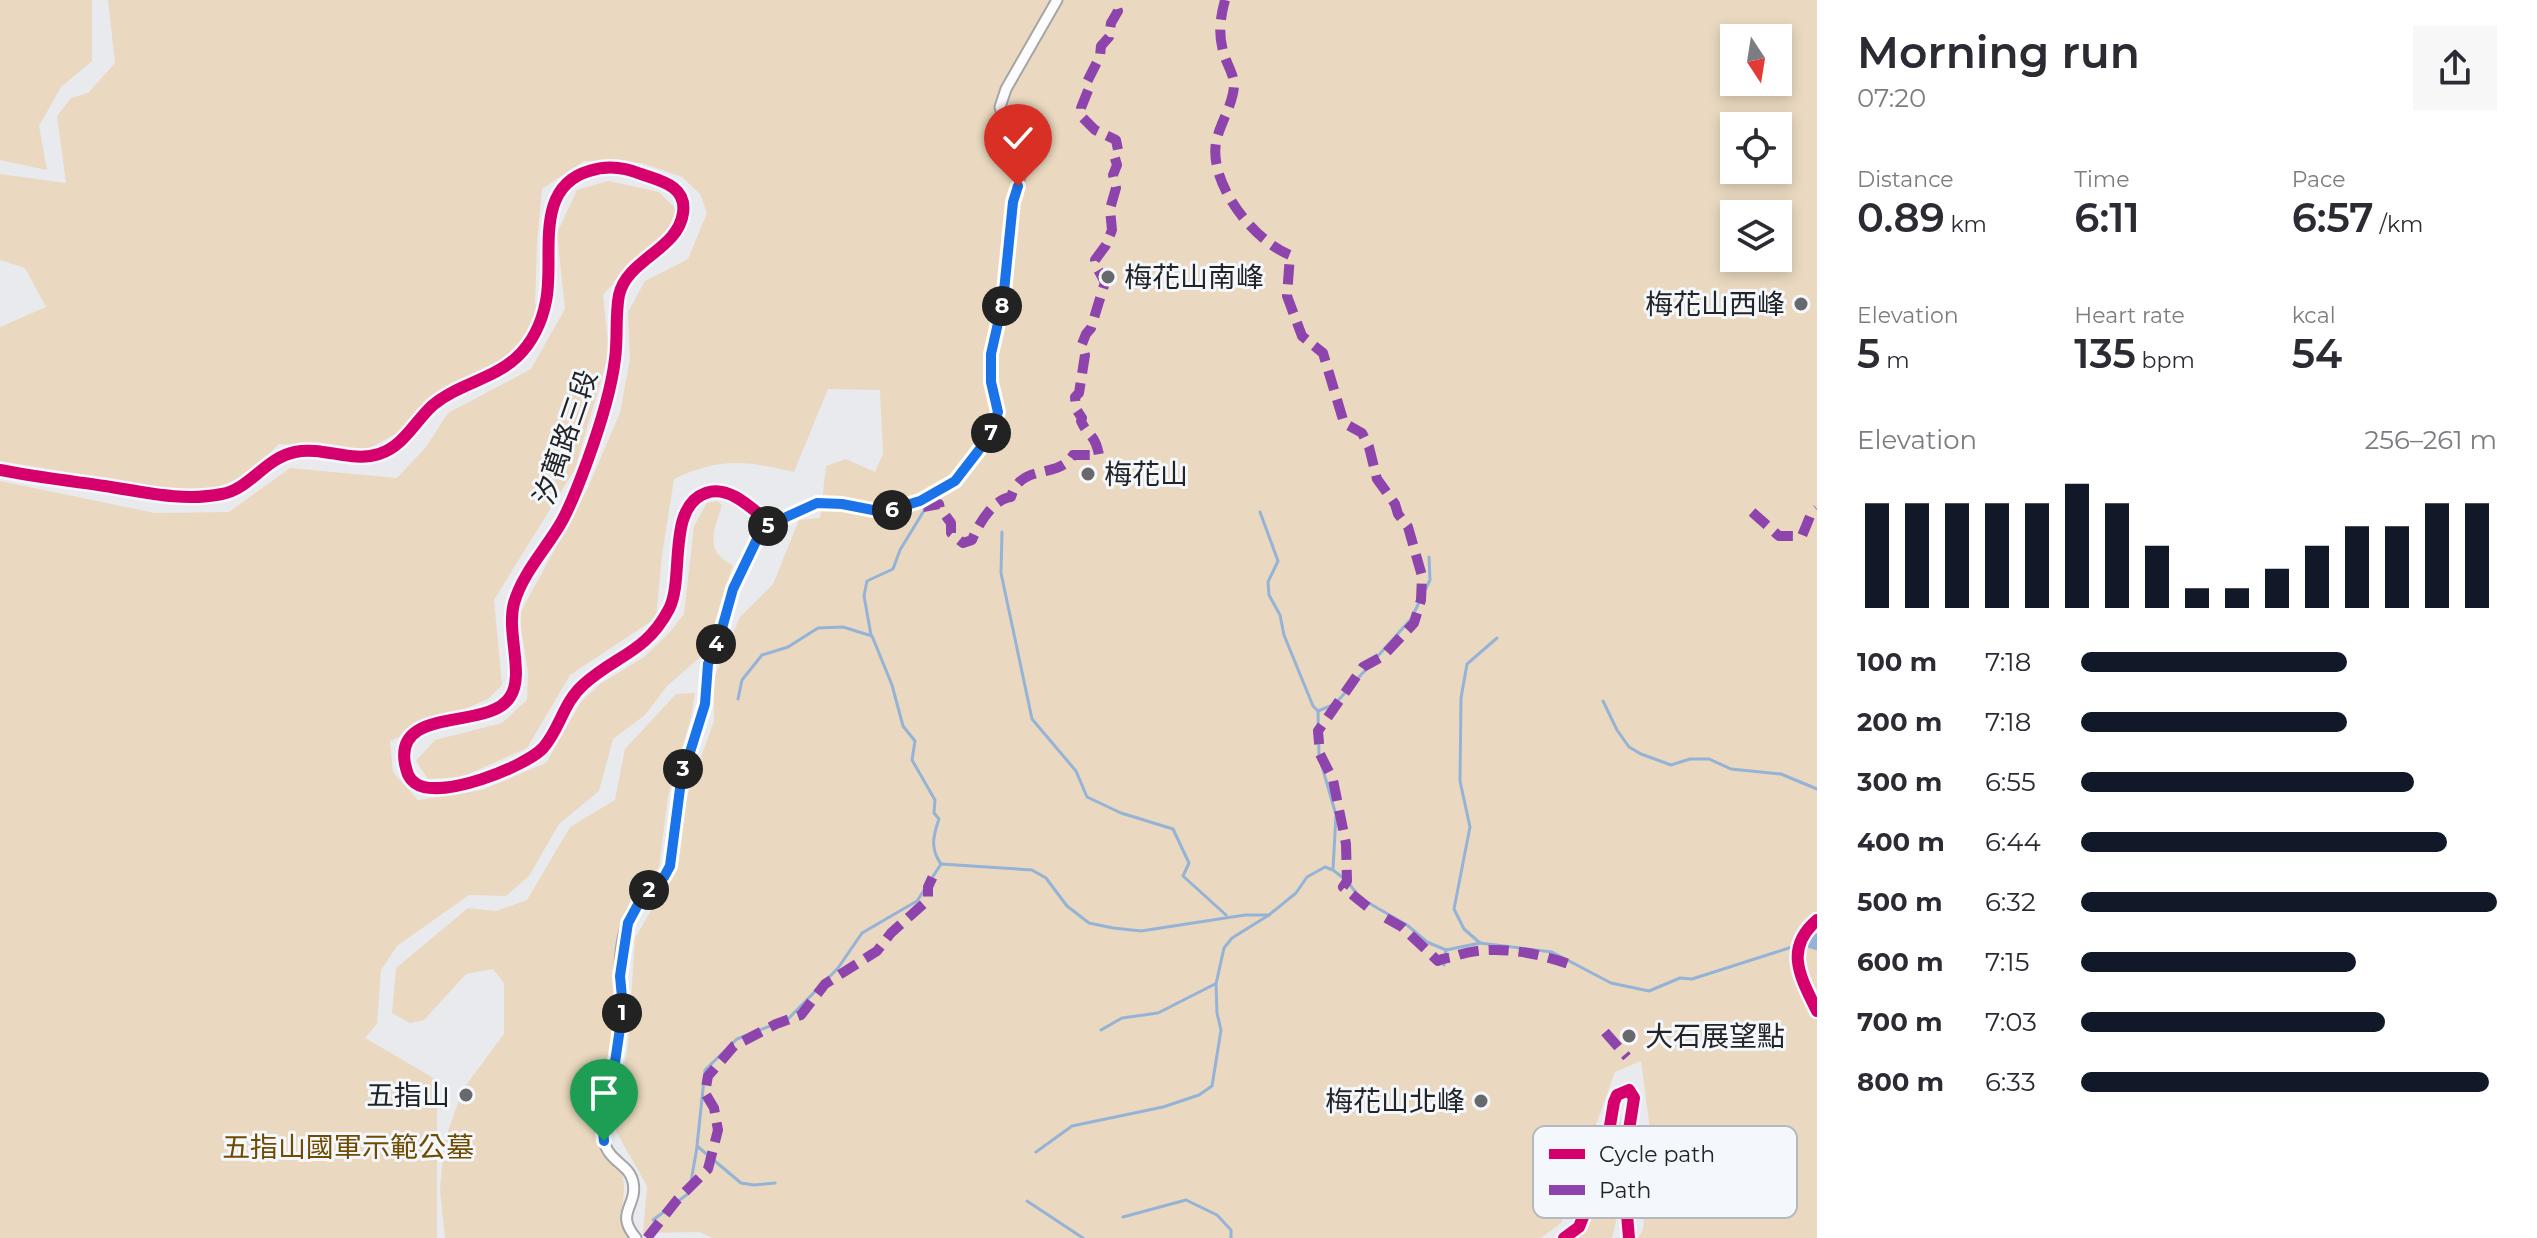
<!DOCTYPE html>
<meta charset="utf-8">
<style>
body{margin:0;font-family:Montserrat,"Noto Sans TC",sans-serif;background:#f7f7f7;color:#2b2b33;height:100vh;display:flex;flex-direction:column;font-size:30px;white-space:nowrap}
*{box-sizing:border-box;margin:0}
p{font-size:26px;color:#7c7c81}
.icon{flex:none;width:44px;height:44px;fill:none;stroke:currentColor;stroke-width:2;stroke-linecap:round;stroke-linejoin:round}
.map{position:relative;flex:1;overflow:hidden}
.sheet{display:flex;flex-direction:column;background:#fff;width:720px}
.sheet>*{flex:none}
.needle{width:52px;rotate:168deg}
.controls{position:absolute;left:1720px;top:24px;display:grid;gap:16px}
.controls a{display:grid;place-items:center;width:72px;height:72px;border-radius:0px;background:#fff;box-shadow:0 4px 12px #0003;font-size:40px}
.pin{position:absolute;display:grid;place-items:center;width:68px;height:68px;color:#fff;margin:-82px -34px;border-radius:50% 50% 50% 0;rotate:-45deg;box-shadow:0 0 8px #0007}
.pin .icon{rotate:45deg}
.km{position:absolute;width:40px;height:40px;margin:-20px;border-radius:50%;background:#222;color:#fff;font-size:22px;line-height:40px;text-align:center}
.round{display:grid;place-items:center;flex:none;width:84px;height:84px;border-radius:0px;background:#f7f7f7}
.head{display:flex;align-items:center;justify-content:space-between;height:136px;padding:0 40px}
h1{font-size:44px;font-weight:600;line-height:60px}
.metrics{display:grid;grid-template-columns:repeat(3,1fr);gap:12px;height:136px;padding:8px 40px}
.metrics div{display:grid;align-content:center}
.metrics b{font-size:40px;font-weight:600}
.metrics small{font-size:22px;font-weight:400}
.metrics p{font-size:22px}
.chart{height:224px;padding:16px 40px}
.chart p{display:flex;justify-content:space-between}
.chart svg{width:100%;height:144px;margin-top:8px;stroke:#111827;stroke-width:6}
ul{padding:0 40px;list-style:none;font-size:26px}
li{display:grid;grid-template-columns:128px 96px 1fr;align-items:center;height:60px}
li i{height:20px;border-radius:10px;background:#111827}
main{display:flex;flex:1;min-height:0}
.map>svg:first-child{display:block}
.green{fill:#ead9c0;fill-rule:evenodd}
.lines{fill:none;stroke-linecap:round;stroke-linejoin:round}
.stream{stroke:#94b3d6;stroke-width:3}
.river{stroke:#94b3d6;stroke-width:16}
.minor-casing{stroke:#a3a5a7;stroke-width:13}
.minor{stroke:#fcfcfc;stroke-width:9}
.quiet{stroke:#8e44ad;stroke-width:10;stroke-dasharray:20 10;stroke-linecap:butt}
.cycleway-casing{stroke:#f4f7fc;stroke-width:17}
.cycleway{stroke:#d6006c;stroke-width:12}
.route-casing{stroke:#fff;stroke-width:16}
.route{stroke:#1a73e8;stroke-width:10}
.poi-dot{fill:#68696c;stroke:#f4f7fc;stroke-width:3}
.labels{text-anchor:middle;stroke-width:6;stroke-linejoin:round;paint-order:stroke}
.poi-label{font-size:28px;fill:#232426;stroke:#f4f7fc;text-anchor:start}
.street-label{font-size:28px;fill:#232426;stroke:#f4f7fc}
.park-label{font-size:28px;fill:#704c00;stroke:#f4f7fc}
.key{fill:#f4f7fc;stroke:#b5b8bc;stroke-width:2}
.key-label{font-size:22px;fill:#232426}
</style>
<main>
<div class="map">
<svg width="1817" height="1238" viewBox="0 0 1817 1238">
<rect width="100%" height="100%" fill="#e8eaed"/>
<!-- green -->
<g class="green">
<polygon points="0,0 92,0 92,61 61,87 39,126 47,170 0,160"/>
<path d="M 108,0 L 1817,0 L 1817,1238 L 1638,1238 L 1643,1230 L 1650,1129 L 1641,1061 L 1615,1072 L 1561,1223 L 1541,1238 L 713,1238 L 699,1232 L 643,1233 L 647,1186 L 613,1126 L 628,1046 L 635,938 L 669,880 L 688,793 L 714,721 L 714,678 L 740,617 L 773,584 L 799,520 L 820,518 L 826,466 L 846,459 L 875,472 L 883,454 L 880,390 L 828,389 L 794,472 C 745,461 721,457 674,479 L 662,555 L 656,618 L 570,675 L 527,748 L 462,777 L 428,779 L 416,761 L 435,740 L 502,723 L 527,700 L 528,673 L 519,615 L 587,490 L 620,413 L 630,359 L 628,312 L 645,281 L 688,259 L 707,213 L 700,194 L 682,177 L 642,163 L 584,161 L 542,189 L 537,242 L 535,305 L 542,301 L 532,334 L 514,357 L 454,391 L 406,434 L 399,432 L 366,450 L 279,444 L 233,488 L 181,491 L 0,461 L 0,327 L 46,307 L 25,268 L 0,260 L 0,174 L 66,183 L 57,116 L 71,98 L 88,93 L 115,63 ZM 1734,38 L 1778,38 L 1778,82 L 1734,82 ZM 1734,126 L 1778,126 L 1778,170 L 1734,170 ZM 1734,214 L 1778,214 L 1778,258 L 1734,258 Z"/>
<path d="M 608,181 L 659,192 L 679,212 L 675,230 L 637,256 L 603,295 L 609,353 L 575,469 L 494,600 L 502,685 L 488,699 L 390,741 L 393,772 L 418,800 L 482,790 L 546,763 L 581,702 L 600,684 L 644,657 L 669,633 L 684,614 L 694,526 L 707,503 L 717,501 L 722,505 C 714,530 703,551 733,565 L 705,653 L 667,686 L 645,715 L 613,739 L 599,791 L 559,824 L 529,876 L 506,896 L 469,895 L 397,946 L 381,970 L 377,1024 L 365,1038 L 437,1080 L 437,1238 L 0,1238 L 0,481 L 155,513 L 229,512 L 290,468 L 397,478 L 426,447 L 448,413 L 531,369 L 565,309 L 557,233 L 577,190 Z"/>
<path d="M 695,693 L 691,718 L 668,796 L 659,868 L 640,883 L 620,921 L 615,1031 L 598,1103 L 599,1148 C 605,1154 613,1160 618,1167 C 634,1189 611,1218 629,1238 L 445,1238 L 440,1190 L 444,1142 L 463,1089 L 504,1034 L 504,983 L 493,969 L 466,974 L 424,1020 L 410,1023 L 392,1013 L 396,968 L 468,908 L 496,911 L 527,900 L 570,827 L 615,800 L 625,749 L 676,694 Z"/>
<polygon points="1617,1112 1621,1114 1616,1221 1612,1238 1579,1238 1604,1200"/>
</g>
<g class="lines">
<!-- stream -->
<g class="stream">
<polyline points="1260,512 1278,561 1268,582 1269,595 1280,615 1284,635 1313,706 1318,711 1319,756 1336,815 1333,869"/>
<polyline points="1002,532 1001,573 1032,719 1076,771 1087,797 1121,813 1173,829 1189,863 1183,876 1226,915"/>
<polyline points="871,635 864,596 867,581 893,569 900,550 925,509"/>
<path d="M 738,699 L 742,680 L 762,655 L 788,647 L 818,628 L 843,627 L 872,636 L 892,685 L 903,726 L 915,741 L 912,760 L 935,800 L 934,813 L 939,819 C 933,836 930,849 941,864"/>
<polyline points="1603,701 1617,730 1629,747 1641,754 1671,765 1690,759 1709,759 1731,769 1781,774 1817,789"/>
<polyline points="1318,711 1335,704 1411,619 1430,580 1429,557"/>
<polyline points="1480,943 1464,929 1454,909 1470,827 1460,781 1461,698 1467,664 1497,638"/>
<polyline points="1444,965 1446,950"/>
<polyline points="1101,1030 1122,1018 1158,1013 1215,984"/>
<polyline points="1036,1152 1072,1126 1163,1107 1199,1095 1212,1086 1221,1030 1217,1013 1216,984 1224,948 1232,938 1269,915"/>
<polyline points="775,1183 754,1185 741,1183 697,1146 705,1070 737,1039 788,1019 838,968 862,933 917,901 941,864 1032,870 1046,878 1067,906 1089,923 1113,928 1141,931 1245,915 1269,915 1296,893 1307,877 1325,867 1333,870 1347,881 1360,898 1407,925 1427,942 1446,950 1480,943 1552,952 1611,983 1649,991 1680,978 1692,979 1792,947"/>
<polyline points="1027,1201 1083,1238"/>
<polyline points="1123,1217 1186,1200 1217,1215 1231,1230 1231,1238"/>
<polyline points="653,1220 689,1193 697,1147"/>
</g>
<!-- river -->
<polyline class="river" points="1807,939 1817,942"/>
<!-- minor casing -->
<g class="minor-casing">
<g id="minor">
<path d="M 0,470 C 35,477 70,481 105,486 C 144,492 183,502 222,494 C 250,489 265,458 295,452 C 323,446 351,463 379,454 C 404,446 415,421 433,405 C 458,384 494,379 517,357 C 532,343 542,322 546,301 C 555,258 532,188 589,171 C 607,165 624,167 641,174 C 661,181 687,186 683,213 C 678,250 627,259 619,295 C 615,316 618,338 615,359 C 611,393 599,429 587,462 C 580,481 572,503 562,521 C 547,548 523,572 514,603 C 506,633 525,675 510,697 C 489,731 394,705 405,764 C 407,772 408,778 415,783 C 439,801 525,767 543,748 C 560,729 563,703 583,685 C 616,655 646,653 669,609 C 685,578 666,507 706,493 C 730,484 754,511 771,524"/>
<path d="M 1817,920 C 1783,949 1801,978 1817,1011"/>
<path d="M 636,1238 C 614,1212 638,1207 633,1182 C 629,1163 608,1163 603,1138 C 599,1113 608,1095 613,1072 C 617,1052 621,1031 622,1011 C 623,1001 621,990 620,980 C 619,959 622,932 631,914 C 641,895 660,885 670,866 L 681,781 L 705,704 L 708,664 L 721,632 L 733,589 L 759,535 L 771,524 L 817,503 L 842,504 L 883,512 L 920,501 L 955,481 L 989,437 L 995,425 L 998,412 L 991,382 L 991,354 L 1003,301 L 1013,202 L 1020,176 L 1018,161 L 1000,107 L 1006,89 L 1057,0"/>
<polyline points="1564,1238 1579,1227 1587,1207 1605,1155 1614,1102 1617,1095 1629,1090 1634,1098 1623,1168 1629,1238"/>
</g>
</g>
<!-- minor -->
<use href="#minor" class="minor"/>
<!-- quiet -->
<g class="quiet">
<path d="M 1225,0 C 1219,22 1218,39 1226,60 C 1229,67 1234,77 1234,84 C 1234,104 1219,124 1216,143 C 1209,184 1254,241 1290,255 L 1287,296 L 1302,336 L 1323,353 L 1344,423 L 1362,433 L 1369,447 L 1377,479 L 1395,504 L 1398,514 L 1408,527 L 1422,576 L 1421,600 L 1414,623 L 1383,656 L 1363,667 L 1318,731 L 1320,754 L 1333,780 L 1346,844 L 1347,881 L 1343,887 L 1370,909"/>
<path d="M 923,507 L 939,504 L 940,508 L 951,523 L 951,533 L 963,543 L 972,540 C 978,525 993,499 1011,497 C 1021,462 1058,480 1073,455 L 1099,455 C 1095,433 1088,437 1081,421 L 1082,418 L 1076,409 L 1075,397 L 1079,393 L 1085,355 L 1082,344 L 1086,334 L 1091,328 L 1105,282 L 1096,266 L 1095,260 L 1106,245 L 1112,230 L 1110,209 L 1116,188 L 1113,175 L 1117,165 L 1114,155 L 1118,150 L 1116,140 L 1095,130 L 1081,116 L 1081,108 L 1089,88 L 1087,82 L 1100,56 L 1101,46 L 1109,37 L 1111,23 L 1118,11 L 1116,5 L 1118,0"/>
<polyline points="1752,512 1779,536 1802,536 1811,514 1817,509"/>
<path d="M 1386,918 L 1402,927 L 1438,961 C 1445,957 1448,959 1455,956 C 1492,943 1540,953 1574,966"/>
<polyline points="1605,1032 1627,1057"/>
<polyline points="647,1238 677,1200 708,1169 718,1130 714,1108 705,1093 708,1076 734,1046 776,1024 801,1015 825,984 877,951 891,933 928,900 928,887 935,872"/>
</g>
<!-- cycleway casing -->
<g class="cycleway-casing">
<g id="cycleway">
<path d="M 0,470 C 35,477 70,481 105,486 C 144,492 183,502 222,494 C 250,489 265,458 295,452 C 323,446 351,463 379,454 C 404,446 415,421 433,405 C 458,384 494,379 517,357 C 532,343 542,322 546,301 C 555,258 532,188 589,171 C 607,165 624,167 641,174 C 661,181 687,186 683,213 C 678,250 627,259 619,295 C 615,316 618,338 615,359 C 611,393 599,429 587,462 C 580,481 572,503 562,521 C 547,548 523,572 514,603 C 506,633 525,675 510,697 C 489,731 394,705 405,764 C 407,772 408,778 415,783 C 439,801 525,767 543,748 C 560,729 563,703 583,685 C 616,655 646,653 669,609 C 685,578 666,507 706,493 C 730,484 754,511 771,524"/>
<path d="M 1817,920 C 1783,949 1801,978 1817,1011"/>
<polyline points="1564,1238 1579,1227 1587,1207 1605,1155 1614,1102 1617,1095 1629,1090 1634,1098 1623,1168 1629,1238"/>
</g>
</g>
<!-- cycleway -->
<use href="#cycleway" class="cycleway"/>
</g>
<g class="lines">
<!-- route casing -->
<g class="route-casing">
<polyline id="route" points="604,1141 601,1110 614,1069 623,1008 620,976 628,923 641,899 664,877 670,866 681,781 705,704 708,664 721,632 733,589 759,535 771,524 817,503 842,504 883,512 920,501 955,481 989,437 998,412 991,382 991,354 1003,301 1013,202 1018,186"/>
</g>
<!-- route -->
<use href="#route" class="route"/>
</g>
<!-- markers -->
<g class="poi-dot">
<circle cx="1108" cy="277" r="8"/>
<circle cx="1801" cy="304" r="8"/>
<circle cx="1088" cy="474" r="8"/>
<circle cx="1629" cy="1036" r="8"/>
<circle cx="466" cy="1095" r="8"/>
<circle cx="1481" cy="1101" r="8"/>
</g>
<g class="labels">
<!-- poi labels -->
<g class="poi-label">
<text x="1124" y="287">梅花山南峰</text>
<text x="1785" y="314" text-anchor="end">梅花山西峰</text>
<text x="1104" y="484">梅花山</text>
<text x="1645" y="1046">大石展望點</text>
<text x="450" y="1105" text-anchor="end">五指山</text>
<text x="1465" y="1111" text-anchor="end">梅花山北峰</text>
</g>
<!-- street labels -->
<g class="street-label">
<text transform="translate(565 437) rotate(-71)" y="10">汐萬路三段</text>
</g>
<!-- park labels -->
<g class="park-label">
<text x="348" y="1157">五指山國軍示範公墓</text>
</g>
</g>
<!-- legend -->
<rect x="1533" y="1126" width="264" height="92" rx="12" class="key"/>
<rect x="1549" y="1149" width="36" height="10" fill="#d6006c"/>
<rect x="1549" y="1185" width="36" height="10" fill="#8e44ad"/>
<g class="key-label">
<text x="1599" y="1162">Cycle path</text>
<text x="1599" y="1198">Path</text>
</g>
</svg>
<div class="controls">
<a><svg class="needle" viewBox="-14 -14 28 28"><path d="M0-13l5 13h-10z" fill="#e53935"/><path d="M0 13l5-13h-10z" fill="#7c7c81"/></svg></a>
<a><svg class="icon" aria-label="locate" viewBox="0 0 24 24"><circle cx="12" cy="12" r="6"/><path d="M12 2v4M12 18v4M2 12h4M18 12h4"/></svg></a>
<a><svg class="icon" aria-label="layers" viewBox="0 0 24 24"><path d="M12 4l9 5-9 5-9-5zM3 14l9 5 9-5"/></svg></a>
</div>
<div class="pin" style="left:604px;top:1141px;background:#1e9e55"><svg class="icon" aria-label="arrive" viewBox="0 0 24 24"><path d="M6 21V4h12l-3 4 3 4H6"/></svg></div>
<div class="pin" style="left:1018px;top:186px;background:#d93025"><svg class="icon" aria-label="check" viewBox="0 0 24 24"><path d="M5 12l5 5 9-10"/></svg></div>
<b class="km" style="left:622px;top:1013px">1</b>
<b class="km" style="left:649px;top:890px">2</b>
<b class="km" style="left:683px;top:769px">3</b>
<b class="km" style="left:716px;top:644px">4</b>
<b class="km" style="left:768px;top:526px">5</b>
<b class="km" style="left:892px;top:510px">6</b>
<b class="km" style="left:991px;top:433px">7</b>
<b class="km" style="left:1002px;top:306px">8</b>
</div>
<section class="sheet">
<div class="head"><div><h1>Morning run</h1><p>07:20</p></div><a class="round"><svg class="icon" aria-label="share" viewBox="0 0 24 24"><path d="M12 15V3M7 8l5-5 5 5M5 13v7h14v-7"/></svg></a></div>
<div class="metrics">
<div><p>Distance</p><b>0.89<small> km</small></b></div>
<div><p>Time</p><b>6:11</b></div>
<div><p>Pace</p><b>6:57<small> /km</small></b></div>
</div>
<div class="metrics">
<div><p>Elevation</p><b>5<small> m</small></b></div>
<div><p>Heart rate</p><b>135<small> bpm</small></b></div>
<div><p>kcal</p><b>54</b></div>
</div>
<div class="chart"><p><span>Elevation</span>256–261 m</p>
<svg viewBox="0 0 160 44" preserveAspectRatio="none"><path d="M5 44V12M15 44V12M25 44V12M35 44V12M45 44V12M55 44V6M65 44V12M75 44V25M85 44V38M95 44V38M105 44V32M115 44V25M125 44V19M135 44V19M145 44V12M155 44V12"/></svg>
</div>
<ul>
<li><b>100 m</b>7:18<i style="width:64%"></i></li>
<li><b>200 m</b>7:18<i style="width:64%"></i></li>
<li><b>300 m</b>6:55<i style="width:80%"></i></li>
<li><b>400 m</b>6:44<i style="width:88%"></i></li>
<li><b>500 m</b>6:32<i style="width:100%"></i></li>
<li><b>600 m</b>7:15<i style="width:66%"></i></li>
<li><b>700 m</b>7:03<i style="width:73%"></i></li>
<li><b>800 m</b>6:33<i style="width:98%"></i></li>
</ul>
</section>
</main>
